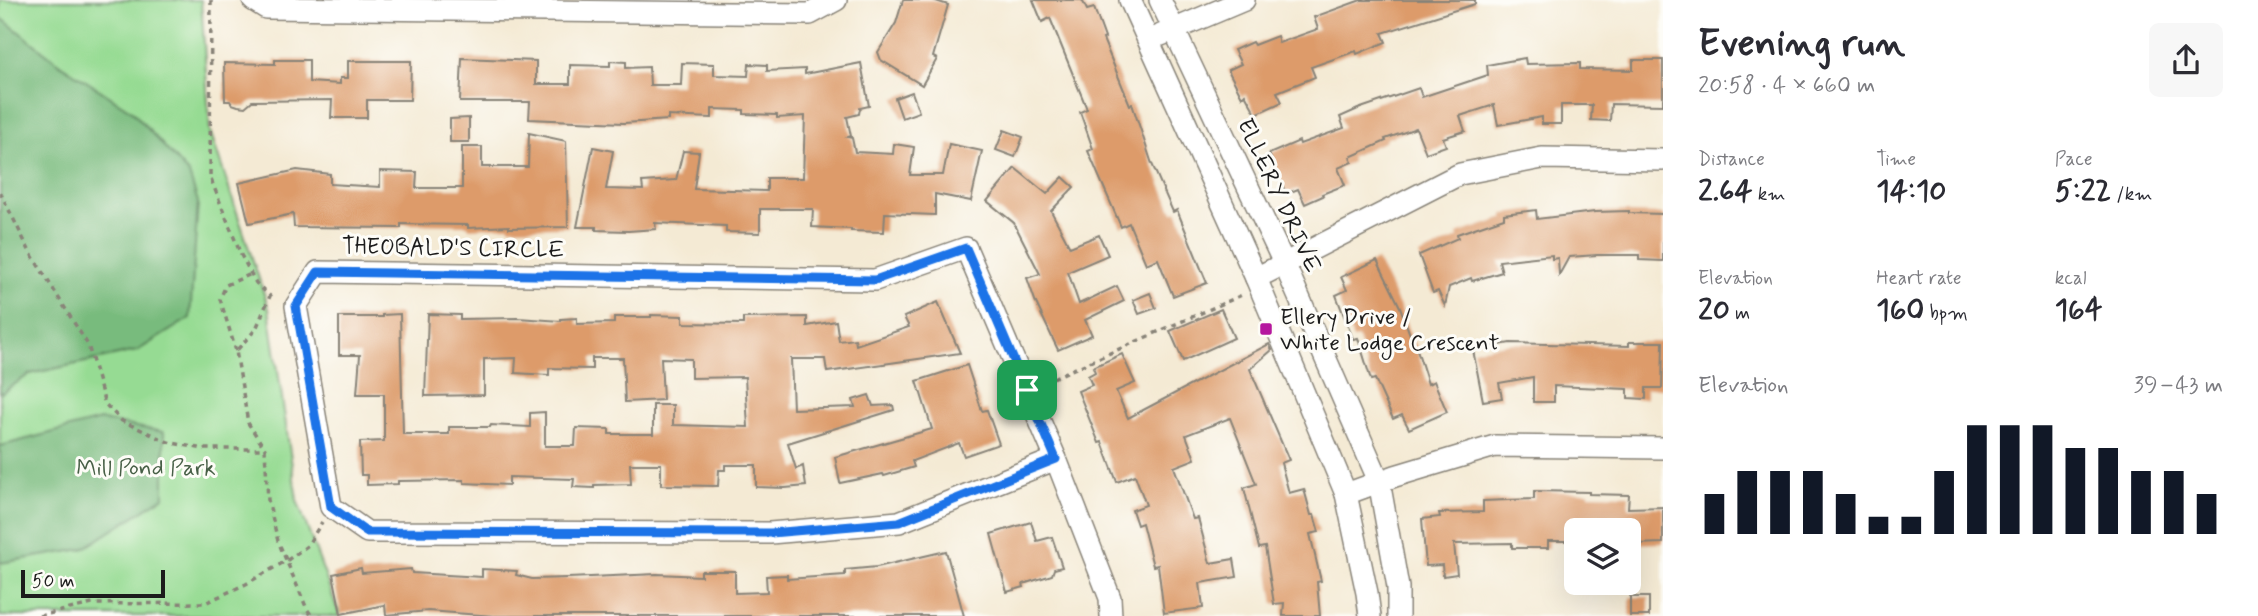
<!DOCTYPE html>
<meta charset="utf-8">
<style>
body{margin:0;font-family:Mynerve,sans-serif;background:#f7f7f7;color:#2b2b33;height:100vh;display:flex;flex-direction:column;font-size:26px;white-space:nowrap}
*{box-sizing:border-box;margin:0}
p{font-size:23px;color:#7c7c81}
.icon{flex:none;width:38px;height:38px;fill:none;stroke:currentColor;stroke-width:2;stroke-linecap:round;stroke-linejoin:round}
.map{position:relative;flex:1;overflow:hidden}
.details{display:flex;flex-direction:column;background:#fff;width:595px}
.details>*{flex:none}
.buttons{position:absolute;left:1564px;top:518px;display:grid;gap:14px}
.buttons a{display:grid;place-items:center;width:77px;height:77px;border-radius:10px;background:#fff;box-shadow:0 7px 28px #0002;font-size:35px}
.scale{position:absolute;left:21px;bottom:18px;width:144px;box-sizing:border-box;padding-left:7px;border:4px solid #1c1c1c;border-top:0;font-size:19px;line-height:24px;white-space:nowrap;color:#1c1c1c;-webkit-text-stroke:5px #fdfcf7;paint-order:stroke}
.pin{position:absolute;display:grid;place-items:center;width:60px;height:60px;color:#fff;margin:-30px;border-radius:14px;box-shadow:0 4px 10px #0006}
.round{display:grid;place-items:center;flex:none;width:74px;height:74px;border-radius:10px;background:#f7f7f7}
.head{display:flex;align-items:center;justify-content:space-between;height:119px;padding:0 35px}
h1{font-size:38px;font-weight:700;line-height:52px}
.metrics{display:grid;grid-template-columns:repeat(3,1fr);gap:10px;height:119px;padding:7px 35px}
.metrics div{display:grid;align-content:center}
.metrics b{font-size:30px;font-weight:700}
.metrics small{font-size:19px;font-weight:400}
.metrics p{font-size:19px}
.chart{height:196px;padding:14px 35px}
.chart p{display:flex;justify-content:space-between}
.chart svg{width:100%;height:126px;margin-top:7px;stroke:#111827;stroke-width:6}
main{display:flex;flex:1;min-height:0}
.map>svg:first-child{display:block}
.green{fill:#96db93;stroke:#597c58;stroke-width:2}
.forest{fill:#78bb7d;stroke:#4a6c4c;stroke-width:2}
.building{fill:#dd9b6b}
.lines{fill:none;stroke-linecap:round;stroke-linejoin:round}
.minor-casing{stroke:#888378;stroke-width:24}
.path{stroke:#888378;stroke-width:3.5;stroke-dasharray:5 5;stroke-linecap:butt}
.minor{stroke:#fff;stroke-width:21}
.route-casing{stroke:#fff;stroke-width:14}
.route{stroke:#1a73e8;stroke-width:9}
.poi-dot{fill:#b5179e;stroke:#fdfcf7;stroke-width:2.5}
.labels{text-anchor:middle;stroke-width:6;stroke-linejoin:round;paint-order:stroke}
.street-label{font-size:23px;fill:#1c1c1c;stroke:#fdfcf7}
.poi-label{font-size:23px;fill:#1c1c1c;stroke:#fdfcf7;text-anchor:start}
.park-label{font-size:23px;fill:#475f46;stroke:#fdfcf7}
</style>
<main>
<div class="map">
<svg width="1663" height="616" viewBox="0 0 1663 616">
<rect width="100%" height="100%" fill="#fdfcf7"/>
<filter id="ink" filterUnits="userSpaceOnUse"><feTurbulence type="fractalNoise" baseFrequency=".0143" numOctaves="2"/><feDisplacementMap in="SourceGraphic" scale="14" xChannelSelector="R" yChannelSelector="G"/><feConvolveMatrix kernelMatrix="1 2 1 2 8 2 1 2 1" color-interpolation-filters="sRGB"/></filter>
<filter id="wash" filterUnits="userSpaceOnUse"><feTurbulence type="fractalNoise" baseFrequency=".00686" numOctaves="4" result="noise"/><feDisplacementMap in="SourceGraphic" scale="28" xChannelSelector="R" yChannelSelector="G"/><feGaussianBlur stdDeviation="1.57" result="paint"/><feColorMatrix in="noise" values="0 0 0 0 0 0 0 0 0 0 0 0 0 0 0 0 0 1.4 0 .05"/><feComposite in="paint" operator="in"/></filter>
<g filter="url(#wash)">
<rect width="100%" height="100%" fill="#f4ead4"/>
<!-- green -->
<polygon class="green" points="0,0 201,0 210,131 269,309 297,500 340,616 0,616"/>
<!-- forest -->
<g class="forest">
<polygon points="0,17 60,64 132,111 189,174 198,202 190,318 137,351 30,374 0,394"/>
<polygon points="100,420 164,432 164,497 83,549 0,563 0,446"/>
</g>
<g id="blocks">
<!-- building -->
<g class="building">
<polygon points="903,0 933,0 948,5 933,57 937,59 922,85 881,60 878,52 896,23"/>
<polygon points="1033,0 1082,0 1087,10 1094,8 1105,38 1103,39 1130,105 1132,104 1152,164 1173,212 1177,210 1207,283 1173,296 1158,259 1146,264 1129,223 1121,227 1088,151 1093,149 1080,112 1087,109 1050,18 1042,22"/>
<polygon points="1361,0 1475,0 1475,4 1382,33 1386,42 1357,54 1356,51 1311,67 1315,77 1277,92 1282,102 1256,114 1245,94 1242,97 1228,70 1241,64 1234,50 1252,42 1254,45 1277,36 1279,43 1318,29 1314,17"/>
<polygon points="462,58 536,61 536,84 570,84 570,65 610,66 610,61 626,62 626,68 649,67 650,85 681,85 682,63 714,64 714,75 748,76 749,64 767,65 767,71 805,69 805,74 861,63 869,106 860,108 859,114 847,117 851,136 848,137 852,138 855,152 893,154 894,144 914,147 910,175 943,175 949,144 982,151 971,201 935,194 935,215 885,213 884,232 851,231 851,229 812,227 813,209 760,209 760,233 726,232 726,226 655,223 656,229 628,231 596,230 596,227 577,227 593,147 613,151 606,189 643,190 642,182 676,180 683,151 699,152 694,189 767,191 767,178 803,178 805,116 777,118 777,115 744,114 744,110 712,109 712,118 668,116 668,120 624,123 529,119 530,102 460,102"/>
<polygon points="1525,58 1526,64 1580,63 1580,69 1633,70 1633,60 1663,60 1663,105 1611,104 1610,121 1591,120 1592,105 1561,105 1561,124 1542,124 1542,117 1498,125 1494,105 1460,116 1465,131 1443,138 1446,146 1426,153 1416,128 1385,139 1386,141 1350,157 1352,162 1338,168 1345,185 1322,194 1323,196 1305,204 1298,189 1286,194 1269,154 1299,141 1300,144 1344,128 1340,117 1358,109 1419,88 1422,97 1488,75 1487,65"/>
<polygon points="275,60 309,60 309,82 340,84 340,78 348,78 348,61 411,61 410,100 367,100 367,118 331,118 332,100 252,101 245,107 238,106 232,104 230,101 225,101 224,63 275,64"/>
<polygon points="912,92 919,112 902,118 895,98"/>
<polygon points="469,118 469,142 450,142 450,119"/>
<polygon points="1004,130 1023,137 1015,157 996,150"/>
<polygon points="529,133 566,141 568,227 509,228 509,226 468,228 468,225 401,224 401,228 294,227 293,214 249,223 239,183 297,170 330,174 330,184 380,187 380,171 417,172 416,188 462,188 462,147 482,147 482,167 528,167"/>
<polygon points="1015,168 1047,194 1063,177 1074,187 1051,211 1070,247 1099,235 1108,255 1068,272 1079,304 1117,286 1124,301 1085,320 1092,335 1058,350 1036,303 1027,278 1040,274 1014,223 987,201"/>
<polygon points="1536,210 1537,219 1595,212 1629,211 1629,213 1663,214 1663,261 1639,260 1639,255 1597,255 1569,257 1559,275 1558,258 1552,259 1552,255 1499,261 1502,272 1472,281 1471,278 1449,287 1445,306 1438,291 1433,293 1419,255 1458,238 1457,234 1504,218 1504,214"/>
<polygon points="1377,260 1400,307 1413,343 1415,343 1428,384 1434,381 1447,412 1409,429 1402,415 1393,419 1375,379 1371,380 1358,338 1353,339 1336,295 1347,290 1341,277"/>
<polygon points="1150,293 1156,308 1139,314 1133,300"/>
<polygon points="938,302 960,353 827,372 825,359 791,359 793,409 855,407 853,400 869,395 873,406 893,405 894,410 788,443 796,469 803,466 806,486 785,488 756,487 756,465 725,465 725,470 719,470 718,486 661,485 661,464 630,464 631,484 594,485 594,488 573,487 574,479 509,477 509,485 464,483 464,480 398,481 398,484 367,485 367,475 361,475 360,442 384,441 384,394 357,394 360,355 339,355 339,317 382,317 382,315 400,314 403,434 449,434 449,427 490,427 491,425 530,427 530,413 545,412 545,446 575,446 576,428 609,429 609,434 653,434 653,405 673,405 673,425 748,427 745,377 691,378 691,359 661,358 663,400 625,402 623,358 592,358 592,369 549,368 549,375 515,373 516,358 484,359 484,395 425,396 428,314 460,315 460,319 518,318 561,321 561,319 577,318 577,324 614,323 614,317 651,317 651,315 683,316 683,323 743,324 743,318 807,317 807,326 836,321 839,341 855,339 856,345 909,327 904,317"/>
<polygon points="1221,309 1234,338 1183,361 1170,331"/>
<polygon points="1629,342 1663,342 1662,388 1646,388 1646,399 1628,398 1628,389 1554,386 1554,402 1533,402 1533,377 1499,383 1502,398 1483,401 1473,350 1510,343 1629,346"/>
<polygon points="1269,344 1272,350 1250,369 1289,460 1281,463 1289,493 1304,489 1311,515 1314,515 1319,532 1310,534 1321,581 1317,582 1320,616 1283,616 1284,603 1274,604 1265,547 1259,548 1244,488 1256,484 1230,418 1186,435 1195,459 1174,467 1193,519 1198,518 1210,563 1234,559 1237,577 1200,583 1203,608 1164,613 1158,565 1153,566 1142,523 1137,525 1132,510 1146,505 1135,475 1117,482 1102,442 1099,443 1078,391 1092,385 1088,376 1095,372 1093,367 1122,354 1135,383 1116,391 1128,418"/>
<polygon points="967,365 982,411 987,410 999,444 964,456 959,443 912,461 914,467 884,476 883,474 840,483 835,457 932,429 917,381"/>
<polygon points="1534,491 1589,492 1589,494 1629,495 1628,508 1663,507 1663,543 1636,544 1636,530 1577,530 1577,541 1548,541 1548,548 1512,548 1512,543 1454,544 1457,574 1443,576 1442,565 1426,566 1422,519 1440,517 1439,513 1483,512 1483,501 1534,499"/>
<polygon points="1031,522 1037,541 1052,537 1062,567 1054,569 1052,575 1023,584 1024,587 1007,592 991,534"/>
<polygon points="946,551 964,616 494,616 428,611 386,615 385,605 341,614 333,574 361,568 362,573 411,569 412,573 482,577 482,569 517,571 516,575 532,579 568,578 657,574 701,576 701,571 735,571 735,593 767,592 766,576 787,575 787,579 845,575 845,570 877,567"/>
<rect x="1630" y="597" width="19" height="19"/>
</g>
</g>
</g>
<g filter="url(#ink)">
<use href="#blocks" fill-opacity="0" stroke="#888378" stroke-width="2"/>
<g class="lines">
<!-- minor casing -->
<g class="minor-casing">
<g id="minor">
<polyline points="253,0 266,8 810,14 836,0"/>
<polyline points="1130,0 1256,278 1346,494 1367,593 1370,616"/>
<polyline points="1160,0 1284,263 1379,481 1398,587 1398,616"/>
<polyline points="1161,35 1244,0"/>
<polyline points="1256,278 1460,174 1542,158 1663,160"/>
<polyline points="1056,459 899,522 770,533 367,532 331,507 296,306 318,272 875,280 966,248 1056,459 1110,598 1111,616"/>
<polyline points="1346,494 1395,476 1495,446 1663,448"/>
</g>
</g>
<!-- path -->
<g class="path">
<polyline points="211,0 210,177 241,255 256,283 270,296 256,329 236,351 248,423 265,449 268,500 278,541 307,609 312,616"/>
<polyline points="0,192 30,252 88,345 105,404 122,421 168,442 203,449 265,449"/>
<polyline points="236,351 220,299 226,285 251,274"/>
<polyline points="1044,382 1242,295"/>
<polyline points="39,616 92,604 205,603 246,584 286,561 307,546 322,522"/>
</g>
<!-- minor -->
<use href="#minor" class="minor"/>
</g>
</g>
<g class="lines" filter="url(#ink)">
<!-- route casing -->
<g class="route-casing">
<polygon id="route" points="966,248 1056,459 899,522 771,533 366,532 331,507 296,306 318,272 875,280"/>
</g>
<!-- route -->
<use href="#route" class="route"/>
</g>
<!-- markers -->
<rect class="poi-dot" x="1259" y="322" width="14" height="14" rx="3.5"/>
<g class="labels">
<!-- street labels -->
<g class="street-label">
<text transform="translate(1280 195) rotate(65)" y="8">ELLERY DRIVE</text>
<text transform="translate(453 247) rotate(1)" y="8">THEOBALD'S CIRCLE</text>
</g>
<!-- poi labels -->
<g class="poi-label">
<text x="1280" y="324">Ellery Drive /<tspan x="1280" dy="26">White Lodge Crescent</tspan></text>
</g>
<!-- park labels -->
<g class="park-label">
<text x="146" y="475">Mill Pond Park</text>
</g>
</g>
</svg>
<div class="buttons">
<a><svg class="icon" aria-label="layers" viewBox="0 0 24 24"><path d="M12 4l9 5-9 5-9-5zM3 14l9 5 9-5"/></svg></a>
</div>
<div class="scale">50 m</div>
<div class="pin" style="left:1027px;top:390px;background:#1e9e55"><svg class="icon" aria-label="arrive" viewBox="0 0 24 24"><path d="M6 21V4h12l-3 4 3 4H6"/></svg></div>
</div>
<section class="details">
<div class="head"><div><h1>Evening run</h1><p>20:58 · 4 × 660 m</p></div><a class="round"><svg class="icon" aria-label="share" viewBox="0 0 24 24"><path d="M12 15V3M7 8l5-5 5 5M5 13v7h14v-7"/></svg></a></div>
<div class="metrics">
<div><p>Distance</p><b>2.64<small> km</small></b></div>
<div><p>Time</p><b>14:10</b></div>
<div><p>Pace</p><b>5:22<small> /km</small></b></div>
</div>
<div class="metrics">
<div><p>Elevation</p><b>20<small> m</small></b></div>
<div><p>Heart rate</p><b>160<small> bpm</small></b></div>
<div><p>kcal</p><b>164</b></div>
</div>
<div class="chart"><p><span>Elevation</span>39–43 m</p>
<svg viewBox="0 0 160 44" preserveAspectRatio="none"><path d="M5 44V30M15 44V22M25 44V22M35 44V22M45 44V30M55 44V38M65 44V38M75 44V22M85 44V6M95 44V6M105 44V6M115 44V14M125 44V14M135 44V22M145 44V22M155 44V30"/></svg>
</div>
</section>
</main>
